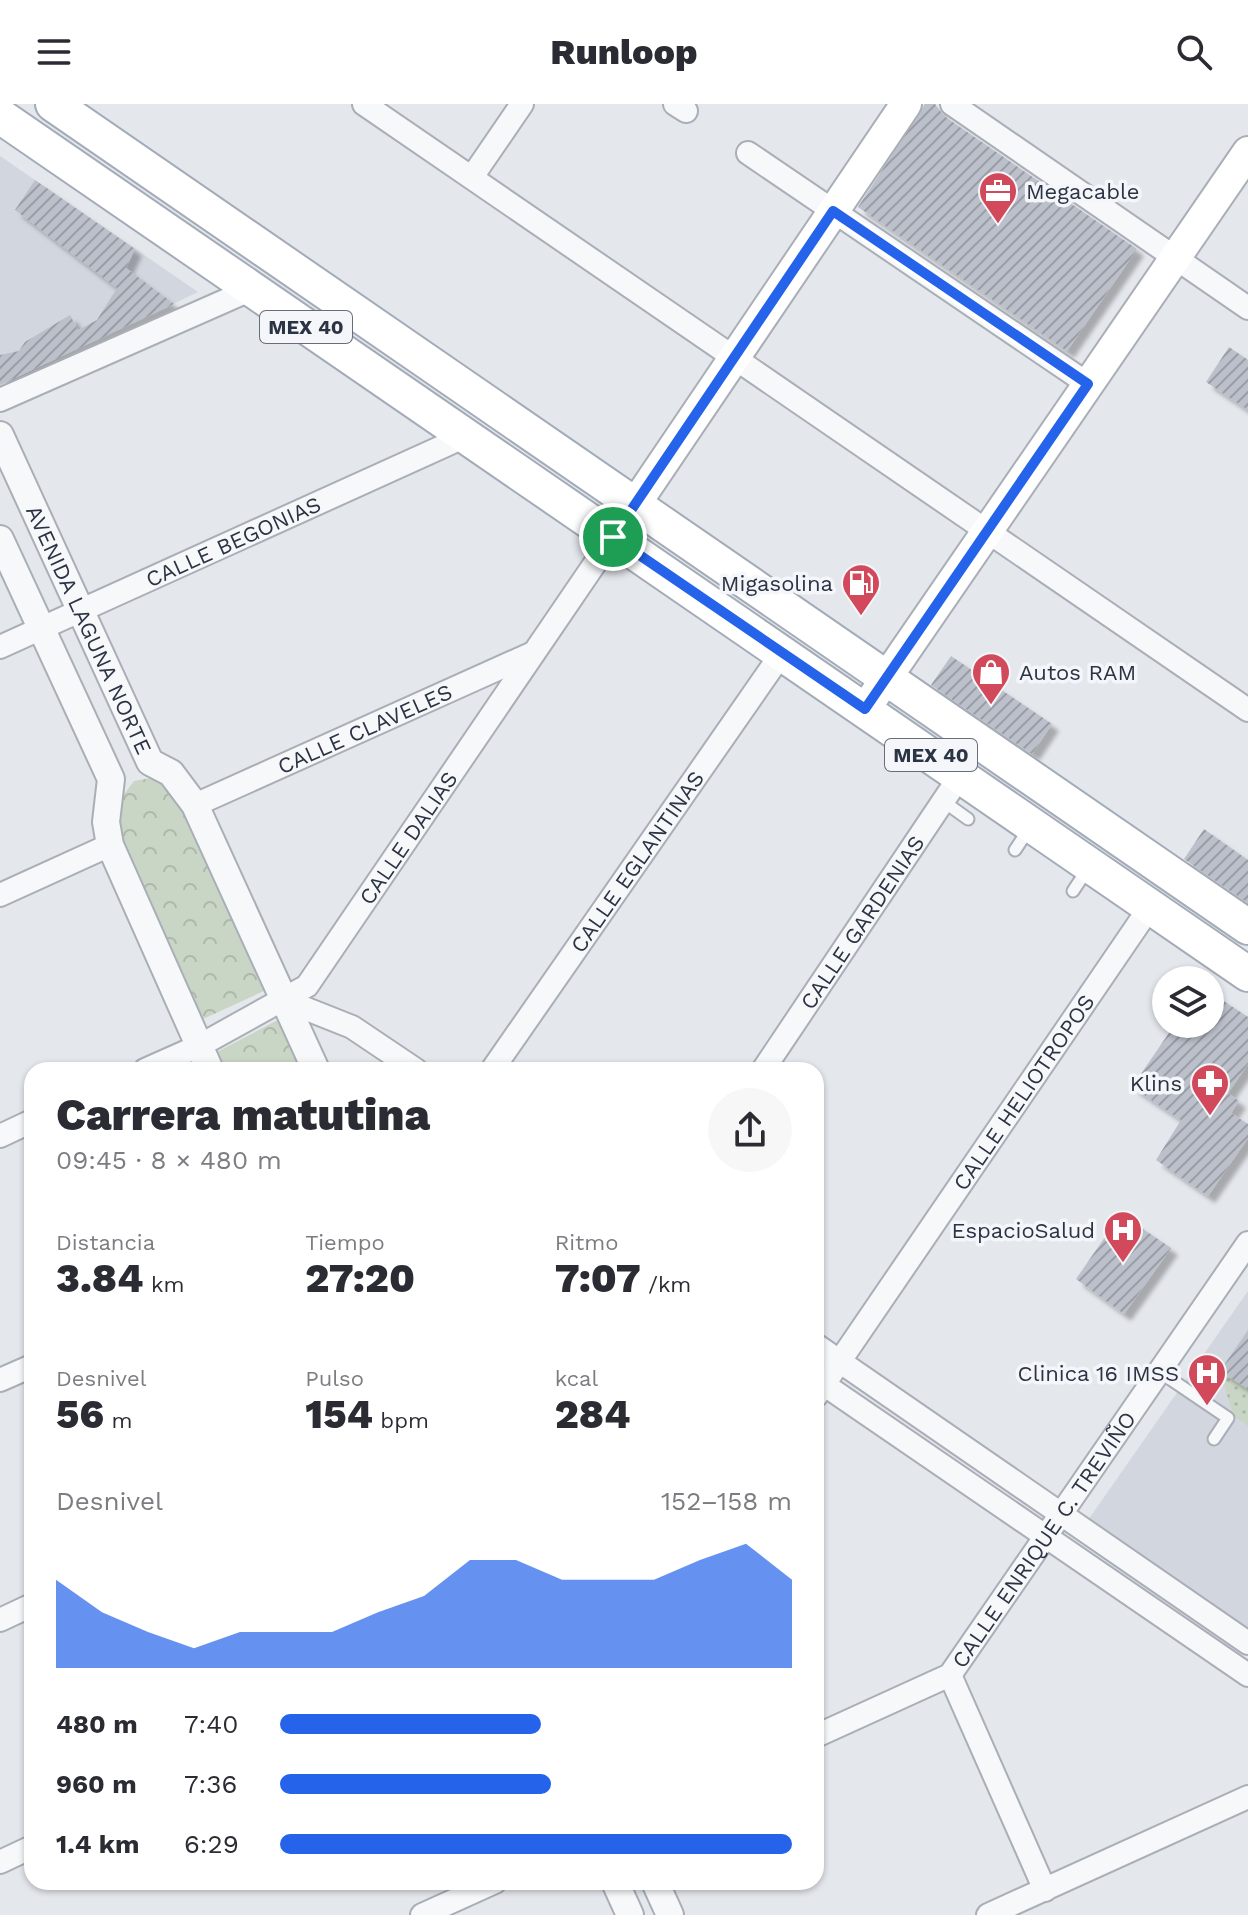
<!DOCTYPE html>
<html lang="es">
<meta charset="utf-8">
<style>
body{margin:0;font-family:"Work Sans",sans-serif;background:#f7f7f7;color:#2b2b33;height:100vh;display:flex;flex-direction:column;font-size:30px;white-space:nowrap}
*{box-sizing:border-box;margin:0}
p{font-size:26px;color:#7c7c81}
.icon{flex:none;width:44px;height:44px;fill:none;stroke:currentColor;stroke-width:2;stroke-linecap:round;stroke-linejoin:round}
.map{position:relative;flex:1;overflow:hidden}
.drawer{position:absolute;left:24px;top:958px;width:800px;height:828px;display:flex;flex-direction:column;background:#fff;border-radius:24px;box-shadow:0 2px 6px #0004}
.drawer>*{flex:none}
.buttons{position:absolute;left:1152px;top:862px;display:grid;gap:16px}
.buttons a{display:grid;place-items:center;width:72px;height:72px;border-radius:50%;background:#fff;box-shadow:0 2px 6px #0004;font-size:40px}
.pin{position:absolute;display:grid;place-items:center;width:68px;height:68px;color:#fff;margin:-34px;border:4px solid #fff;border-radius:50%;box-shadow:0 2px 8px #0007}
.round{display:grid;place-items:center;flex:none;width:84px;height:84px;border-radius:42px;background:#f7f7f7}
.headline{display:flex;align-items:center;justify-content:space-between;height:136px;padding:0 32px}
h1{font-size:44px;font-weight:800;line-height:60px}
.metrics{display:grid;grid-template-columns:repeat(3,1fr);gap:12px;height:136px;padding:8px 32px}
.metrics div{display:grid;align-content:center}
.metrics b{font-size:40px;font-weight:800}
.metrics small{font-size:22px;font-weight:400}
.metrics p{font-size:22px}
.chart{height:224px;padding:16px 32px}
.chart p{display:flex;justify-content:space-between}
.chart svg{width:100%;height:144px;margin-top:8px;fill:#2563eb;opacity:.7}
ul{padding:0 32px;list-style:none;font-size:26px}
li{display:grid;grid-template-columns:128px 96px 1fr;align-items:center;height:60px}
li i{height:20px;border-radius:10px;background:#2563eb}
header{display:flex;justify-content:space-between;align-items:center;height:104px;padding:0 32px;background:#fff;font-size:36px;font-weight:800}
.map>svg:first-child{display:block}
.built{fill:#d2d6de}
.grass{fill:url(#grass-dots)}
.forest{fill:url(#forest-crowns)}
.building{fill:url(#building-hatch);filter:url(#shadow)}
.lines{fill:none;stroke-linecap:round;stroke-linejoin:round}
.service-casing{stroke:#a9aeb7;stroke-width:15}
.minor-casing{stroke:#a9aeb7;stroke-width:26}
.tertiary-casing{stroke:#a9aeb7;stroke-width:30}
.secondary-casing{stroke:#a9aeb7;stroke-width:34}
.primary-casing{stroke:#a3abb8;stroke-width:38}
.service{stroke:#f7f8fa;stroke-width:11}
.minor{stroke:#f7f8fa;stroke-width:22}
.tertiary{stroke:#f7f8fa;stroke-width:26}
.secondary{stroke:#fff;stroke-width:30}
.primary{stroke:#fff;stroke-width:34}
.route-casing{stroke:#fff;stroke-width:16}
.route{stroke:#2563eb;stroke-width:10}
.labels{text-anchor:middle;stroke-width:7;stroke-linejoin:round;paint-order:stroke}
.shield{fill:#f4f6f9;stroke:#676e7b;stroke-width:2}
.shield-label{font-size:20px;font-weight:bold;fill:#2b3445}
.poi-label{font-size:22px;fill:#2b3445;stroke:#f4f6f9;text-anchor:end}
.street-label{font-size:22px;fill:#2b3445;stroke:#f4f6f9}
</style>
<header><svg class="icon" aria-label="menu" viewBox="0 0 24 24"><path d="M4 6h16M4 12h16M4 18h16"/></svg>Runloop<svg class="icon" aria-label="search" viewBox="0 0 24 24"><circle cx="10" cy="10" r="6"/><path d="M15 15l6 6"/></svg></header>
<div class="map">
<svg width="1248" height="1811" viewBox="0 0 1248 1811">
<defs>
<pattern id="grass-dots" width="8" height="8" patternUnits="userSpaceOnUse" patternTransform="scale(2)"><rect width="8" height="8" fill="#c9d6c5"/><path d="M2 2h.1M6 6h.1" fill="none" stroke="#adb8ab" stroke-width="1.8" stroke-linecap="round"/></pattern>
<pattern id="forest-crowns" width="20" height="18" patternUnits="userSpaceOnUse" patternTransform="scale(2)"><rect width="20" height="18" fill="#c9d6c5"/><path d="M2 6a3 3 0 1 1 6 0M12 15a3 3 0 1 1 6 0" fill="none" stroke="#adb8ab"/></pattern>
<pattern id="building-hatch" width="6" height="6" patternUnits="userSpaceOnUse" patternTransform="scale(2)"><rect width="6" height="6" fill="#bbc0ca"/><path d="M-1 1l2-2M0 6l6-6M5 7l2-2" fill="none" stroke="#989da6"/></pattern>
<filter id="shadow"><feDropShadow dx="7" dy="7" stdDeviation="2" flood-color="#0004"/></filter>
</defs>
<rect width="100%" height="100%" fill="#e4e7ec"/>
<!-- built -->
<g class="built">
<polygon points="0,52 198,188 0,283"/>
<polygon points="1248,1187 1248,1532 1086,1419"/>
</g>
<!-- grass -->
<polygon class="grass" points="1220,1267 1248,1285 1248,1322 1233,1311"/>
<!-- forest -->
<g class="forest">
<polygon points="157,673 175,682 277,881 203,915 117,725 122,693 134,677"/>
<polygon points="289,910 315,966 222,966 215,949"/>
</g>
<!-- building -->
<g class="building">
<polygon points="925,0 935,0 944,12 1137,145 1067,247 858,103"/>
<polygon points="35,76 135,145 126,164 174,200 0,281 0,251 19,247 25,238 70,211 78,226 97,216 117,184 15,106"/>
<polygon points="1229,243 1248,256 1248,306 1206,278"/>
<polygon points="951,552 1052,620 1032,650 931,581"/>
<polygon points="1204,725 1248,756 1248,799 1184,755"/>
<polygon points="1210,888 1248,913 1248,960 1228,989 1239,997 1231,1009 1248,1020 1248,1034 1208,1092 1156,1056 1181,1016 1132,983 1175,920 1210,920"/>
<polygon points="1121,1110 1171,1144 1124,1210 1076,1175"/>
<polygon points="1248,1226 1248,1285 1220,1267"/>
</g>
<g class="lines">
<!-- service casing -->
<g class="service-casing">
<g id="service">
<polyline points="943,697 968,715"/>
<polyline points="1015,746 1029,725"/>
<polyline points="1073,787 1087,766"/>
<polyline points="1160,1268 1228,1314 1214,1335"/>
</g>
</g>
<!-- minor casing -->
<g class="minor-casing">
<g id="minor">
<polyline points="364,0 1248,606"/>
<polyline points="675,0 686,7"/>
<polyline points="952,0 1248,204"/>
<polyline points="748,49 1088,280"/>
<polyline points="472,73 522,0"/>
<polyline points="0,296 252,185"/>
<path id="s1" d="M 0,543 L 466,332"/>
<path id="s2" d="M 195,701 L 533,549"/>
<polyline points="0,791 110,741"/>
<polyline points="284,896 352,923 416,966"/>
<path id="s3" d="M 145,966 L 199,942 L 307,882 L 613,433"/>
<path id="s4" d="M 492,966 L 782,549"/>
<path id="s5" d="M 763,966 L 960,672"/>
<polyline points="0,1032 32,1017"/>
<polyline points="816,1241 1248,1539"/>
<polyline points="816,1275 1248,1571"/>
<polyline points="0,1276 32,1262"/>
<path id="s6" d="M 816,1292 L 1150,803"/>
<polyline points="0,1516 32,1501"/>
<polyline points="950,1571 1045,1786"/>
<path id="s7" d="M 816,1632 L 950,1571 L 1248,1139"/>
<polyline points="0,1758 32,1743"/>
<polyline points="422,1811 495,1778"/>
<polyline points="988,1811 1248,1693"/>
</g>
</g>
<!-- tertiary casing -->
<g class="tertiary-casing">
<g id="tertiary">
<path id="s8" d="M 0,331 L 150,658 L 171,669 L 195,701 L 316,966"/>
<polyline points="0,435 111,675 106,718 110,741 210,966"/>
<polyline points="615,1778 630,1811"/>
<polyline points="655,1778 670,1811"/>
</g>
</g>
<!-- secondary casing -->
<g class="secondary-casing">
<g id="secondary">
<polyline points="613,433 906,0"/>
<polyline points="865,605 1248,48"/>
</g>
</g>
<!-- primary casing -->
<g class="primary-casing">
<g id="primary">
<polyline points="53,0 1248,823"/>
<polyline points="0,12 1248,870"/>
</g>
</g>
<!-- service -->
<use href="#service" class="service"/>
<!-- minor -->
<use href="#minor" class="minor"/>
<!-- tertiary -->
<use href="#tertiary" class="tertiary"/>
<!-- secondary -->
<use href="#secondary" class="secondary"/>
<!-- primary -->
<use href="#primary" class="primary"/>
</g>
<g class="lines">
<!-- route casing -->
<g class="route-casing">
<polygon id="route" points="833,107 1088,280 865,605 613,433"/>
</g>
<!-- route -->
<use href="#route" class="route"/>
</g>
<!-- icons -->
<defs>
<g id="office-pin" transform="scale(2)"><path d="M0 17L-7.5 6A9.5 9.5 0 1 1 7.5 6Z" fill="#d1495b" stroke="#f4f6f9"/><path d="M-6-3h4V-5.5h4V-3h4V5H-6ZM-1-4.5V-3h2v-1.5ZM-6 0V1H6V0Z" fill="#fff"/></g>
<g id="fuel-pin" transform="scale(2)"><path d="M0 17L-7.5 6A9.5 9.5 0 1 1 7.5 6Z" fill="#d1495b" stroke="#f4f6f9"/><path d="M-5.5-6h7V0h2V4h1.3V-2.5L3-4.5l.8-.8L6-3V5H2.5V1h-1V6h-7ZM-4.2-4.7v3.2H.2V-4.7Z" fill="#fff"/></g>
<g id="shop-pin" transform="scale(2)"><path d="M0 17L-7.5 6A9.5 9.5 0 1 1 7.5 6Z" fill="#d1495b" stroke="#f4f6f9"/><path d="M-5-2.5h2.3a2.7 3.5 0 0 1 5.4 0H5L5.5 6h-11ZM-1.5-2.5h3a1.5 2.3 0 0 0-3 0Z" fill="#fff"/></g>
<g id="pharmacy-pin" transform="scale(2)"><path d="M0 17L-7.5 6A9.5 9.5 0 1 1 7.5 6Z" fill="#d1495b" stroke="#f4f6f9"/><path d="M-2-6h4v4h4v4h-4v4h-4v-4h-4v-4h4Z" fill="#fff"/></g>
<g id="hospital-pin" transform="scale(2)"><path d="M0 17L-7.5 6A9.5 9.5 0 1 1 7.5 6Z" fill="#d1495b" stroke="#f4f6f9"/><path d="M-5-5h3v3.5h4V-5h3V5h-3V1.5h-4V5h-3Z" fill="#fff"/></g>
</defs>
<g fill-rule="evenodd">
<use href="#office-pin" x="998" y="87"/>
<use href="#fuel-pin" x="861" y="479"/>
<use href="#shop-pin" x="991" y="568"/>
<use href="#pharmacy-pin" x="1210" y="979"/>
<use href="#hospital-pin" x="1123" y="1126"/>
<use href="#hospital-pin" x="1207" y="1269"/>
</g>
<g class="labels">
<!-- shield labels -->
<g class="shield">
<rect x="260" y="207" width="92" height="32" rx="6"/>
<rect x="885" y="635" width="92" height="32" rx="6"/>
</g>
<g class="shield-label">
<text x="306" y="230">MEX 40</text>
<text x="931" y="658">MEX 40</text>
</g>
<!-- poi labels -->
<g class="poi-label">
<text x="1026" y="95" text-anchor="start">Megacable</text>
<text x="833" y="487">Migasolina</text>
<text x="1019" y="576" text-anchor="start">Autos RAM</text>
<text x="1182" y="987">Klins</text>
<text x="1095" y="1134">EspacioSalud</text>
<text x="1179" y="1277">Clinica 16 IMSS</text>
</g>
<!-- street labels -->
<g class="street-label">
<text dy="8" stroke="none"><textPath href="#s1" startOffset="256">CALLE BEGONIAS</textPath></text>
<text dy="8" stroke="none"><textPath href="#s8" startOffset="214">AVENIDA LAGUNA NORTE</textPath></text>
<text dy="8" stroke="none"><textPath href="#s2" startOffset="186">CALLE CLAVELES</textPath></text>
<text dy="8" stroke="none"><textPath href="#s3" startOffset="362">CALLE DALIAS</textPath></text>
<text dy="8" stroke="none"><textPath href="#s4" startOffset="254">CALLE EGLANTINAS</textPath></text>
<text dy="8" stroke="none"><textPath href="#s5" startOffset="178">CALLE GARDENIAS</textPath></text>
<text dy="8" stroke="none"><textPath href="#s6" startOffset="368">CALLE HELIOTROPOS</textPath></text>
<text dy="8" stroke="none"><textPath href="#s7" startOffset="312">CALLE ENRIQUE C. TREVIÑO</textPath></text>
</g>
</g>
</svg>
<div class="buttons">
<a><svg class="icon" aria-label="layers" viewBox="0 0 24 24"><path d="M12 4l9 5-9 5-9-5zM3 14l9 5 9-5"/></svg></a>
</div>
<div class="pin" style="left:613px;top:433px;background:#1e9e55"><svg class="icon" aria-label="arrive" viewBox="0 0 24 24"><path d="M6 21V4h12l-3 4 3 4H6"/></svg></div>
<section class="drawer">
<div class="headline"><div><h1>Carrera matutina</h1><p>09:45 · 8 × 480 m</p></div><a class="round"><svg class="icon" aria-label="share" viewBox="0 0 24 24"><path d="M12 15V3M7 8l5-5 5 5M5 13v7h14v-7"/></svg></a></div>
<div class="metrics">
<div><p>Distancia</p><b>3.84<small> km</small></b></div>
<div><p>Tiempo</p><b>27:20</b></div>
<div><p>Ritmo</p><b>7:07<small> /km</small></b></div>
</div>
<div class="metrics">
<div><p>Desnivel</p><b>56<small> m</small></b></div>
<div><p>Pulso</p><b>154<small> bpm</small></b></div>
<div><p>kcal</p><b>284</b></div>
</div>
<div class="chart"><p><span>Desnivel</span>152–158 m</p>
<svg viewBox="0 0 160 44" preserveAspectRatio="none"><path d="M0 44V17L10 27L20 33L30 38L40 33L50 33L60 33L70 27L80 22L90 11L100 11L110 17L120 17L130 17L140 11L150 6L160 17V44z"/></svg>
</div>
<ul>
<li><b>480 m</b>7:40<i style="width:51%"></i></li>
<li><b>960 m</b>7:36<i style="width:53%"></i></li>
<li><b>1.4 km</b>6:29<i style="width:100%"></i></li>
</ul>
</section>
</div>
